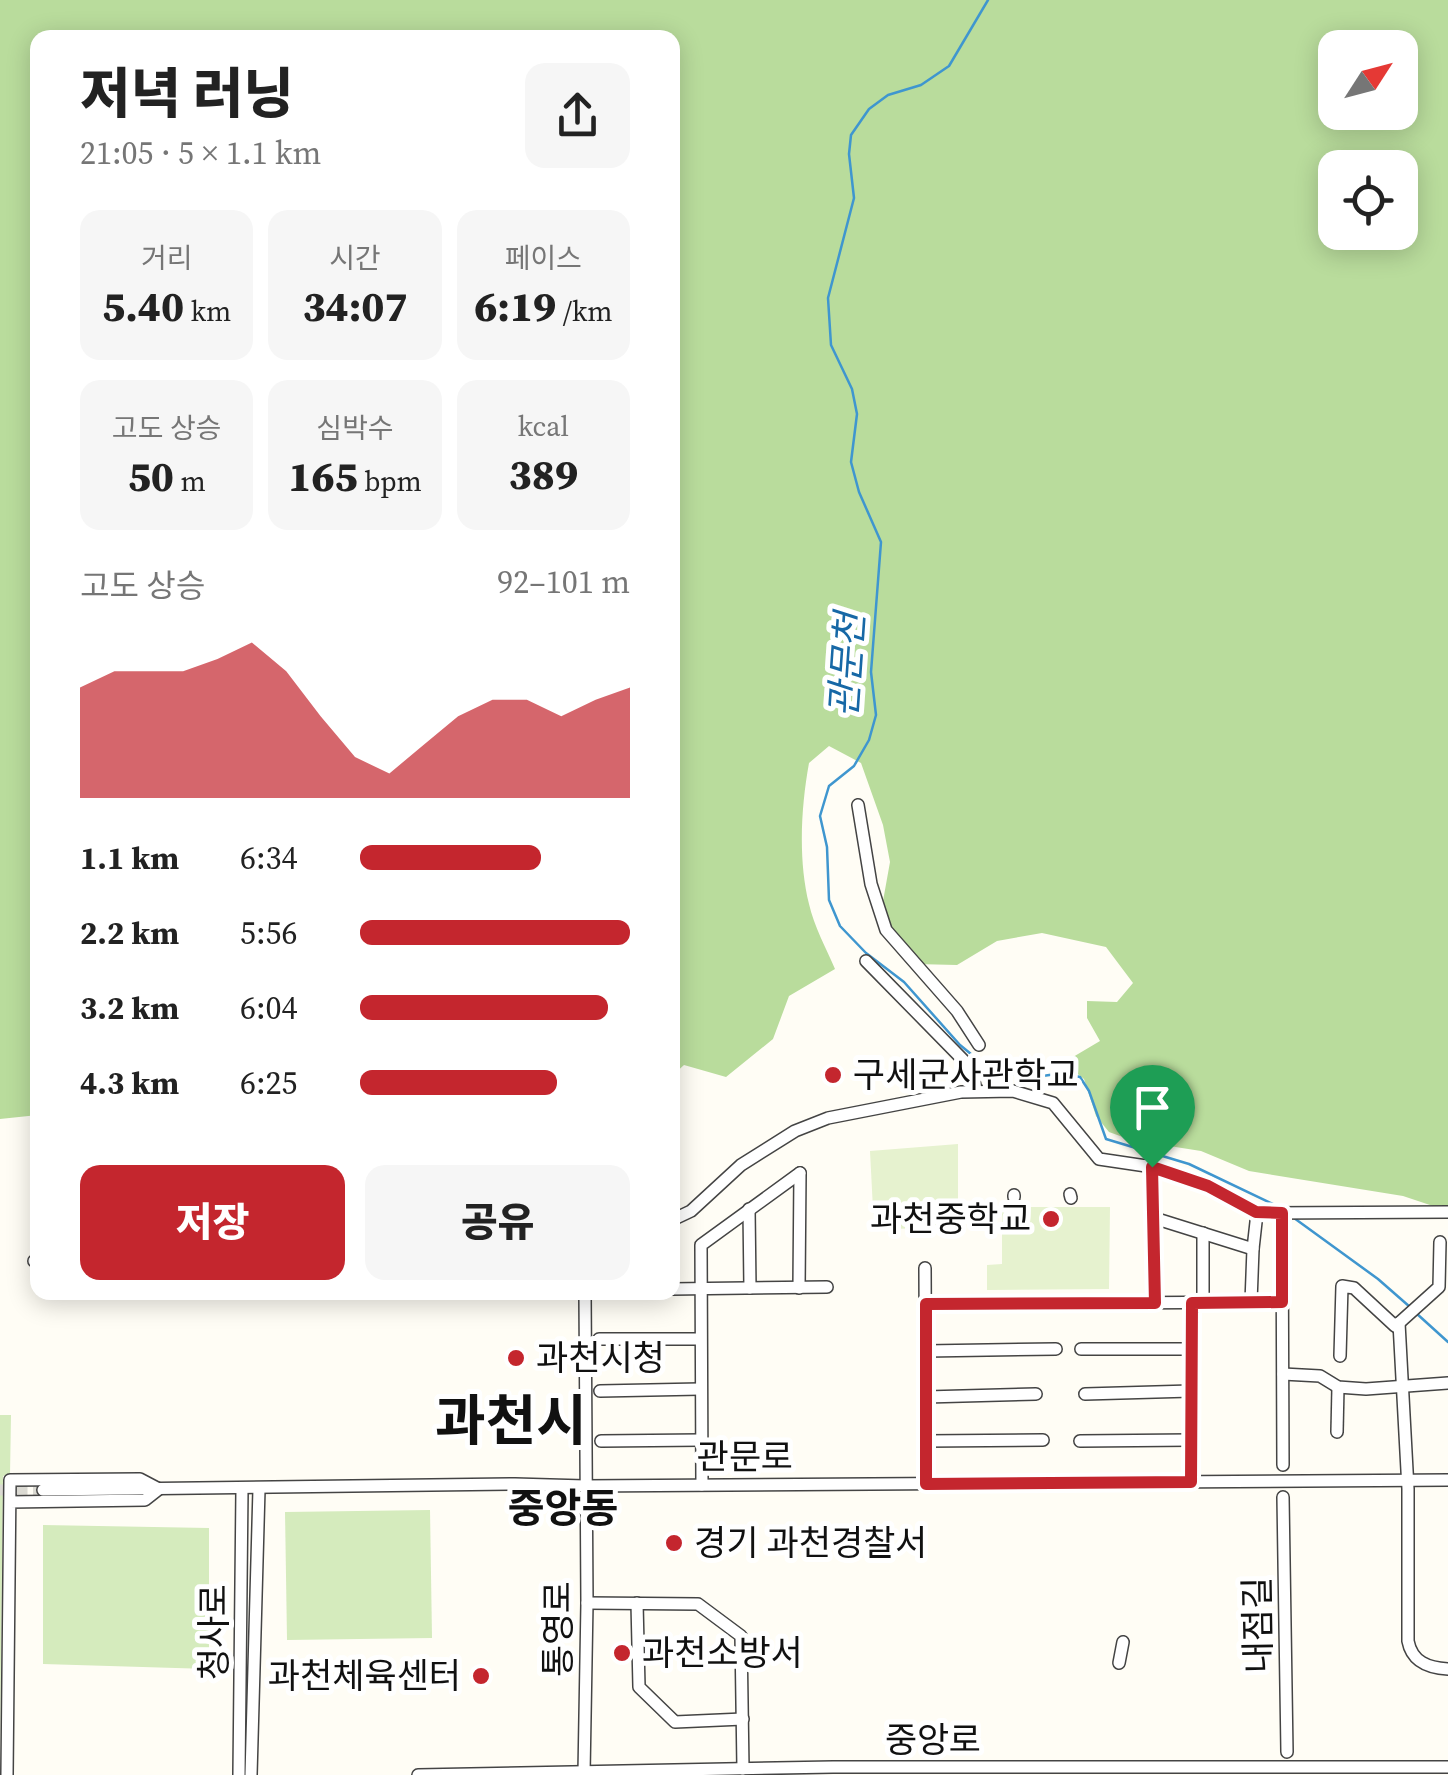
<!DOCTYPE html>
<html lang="ko">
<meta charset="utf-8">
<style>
body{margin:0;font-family:"Source Serif 4","Noto Sans KR",serif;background:#f6f6f6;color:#222;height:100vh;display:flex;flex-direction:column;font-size:38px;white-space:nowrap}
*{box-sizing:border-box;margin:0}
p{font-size:32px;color:#767676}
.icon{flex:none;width:55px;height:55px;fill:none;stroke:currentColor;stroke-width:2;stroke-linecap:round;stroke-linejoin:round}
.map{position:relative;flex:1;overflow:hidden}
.sheet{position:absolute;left:30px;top:30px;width:650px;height:1270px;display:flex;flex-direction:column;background:#fff;border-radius:20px;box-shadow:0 5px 25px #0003}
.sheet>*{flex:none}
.needle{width:65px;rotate:54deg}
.controls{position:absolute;left:1318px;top:30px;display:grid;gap:20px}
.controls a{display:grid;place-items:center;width:100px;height:100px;border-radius:20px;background:#fff;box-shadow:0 5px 25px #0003;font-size:50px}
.pin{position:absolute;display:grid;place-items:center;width:85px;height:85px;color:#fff;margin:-102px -42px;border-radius:50% 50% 50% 0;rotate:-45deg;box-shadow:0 0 10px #0007}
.pin .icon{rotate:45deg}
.round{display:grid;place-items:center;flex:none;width:105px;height:105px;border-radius:20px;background:#f6f6f6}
.headline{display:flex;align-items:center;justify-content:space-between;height:170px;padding:0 50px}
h1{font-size:55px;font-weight:800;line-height:75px}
.stats{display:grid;grid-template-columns:repeat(3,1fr);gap:15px;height:170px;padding:10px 50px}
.stats div{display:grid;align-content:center;border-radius:20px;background:#f6f6f6;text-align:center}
.stats b{font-size:42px;font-weight:800}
.stats small{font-size:28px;font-weight:400}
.stats p{font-size:28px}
.chart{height:280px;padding:20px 50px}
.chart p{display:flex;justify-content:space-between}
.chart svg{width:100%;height:180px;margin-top:10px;fill:#c4262e;opacity:.7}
.button{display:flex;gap:20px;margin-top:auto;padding:20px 50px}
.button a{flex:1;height:115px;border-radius:20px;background:#c4262e;color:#fff;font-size:40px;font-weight:800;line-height:115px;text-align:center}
.button a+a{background:#f6f6f6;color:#222}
ul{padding:0 50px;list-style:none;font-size:32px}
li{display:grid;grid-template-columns:160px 120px 1fr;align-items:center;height:75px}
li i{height:25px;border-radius:12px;background:#c4262e}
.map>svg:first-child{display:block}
.green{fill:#d5ebbd}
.forest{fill:#b9dc9c;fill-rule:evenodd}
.pitch{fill:#e6f2cf}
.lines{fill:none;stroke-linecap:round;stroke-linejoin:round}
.stream{stroke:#3f96cf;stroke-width:2.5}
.minor-tunnel{stroke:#dbdad3;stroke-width:11;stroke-dasharray:11 5.5;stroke-linecap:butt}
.minor-casing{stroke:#444;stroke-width:14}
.minor{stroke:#fff;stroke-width:11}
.route-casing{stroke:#fff;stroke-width:20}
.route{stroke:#c4262e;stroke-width:12}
.poi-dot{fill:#c4262e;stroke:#fff;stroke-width:4}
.labels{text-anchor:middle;stroke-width:10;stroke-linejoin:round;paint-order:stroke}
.poi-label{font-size:35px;fill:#111;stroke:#fff;text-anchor:start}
.street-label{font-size:35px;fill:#111;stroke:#fff}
.water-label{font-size:38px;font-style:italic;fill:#1768a6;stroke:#fff}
.quarter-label{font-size:40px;font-weight:bold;fill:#111;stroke:#fff}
.town-label{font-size:55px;font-weight:bold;fill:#111;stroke:#fff}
</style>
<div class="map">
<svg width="1448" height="1775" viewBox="0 0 1448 1775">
<rect width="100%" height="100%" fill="#fffdf5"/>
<!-- green -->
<g class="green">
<polygon points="0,1415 11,1415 10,1475 3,1476 0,1748"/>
<polygon points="430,1510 432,1638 287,1640 285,1512"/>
<polygon points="43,1525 209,1528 209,1669 43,1664"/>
</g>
<!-- forest -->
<path class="forest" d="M 0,0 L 1448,0 L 1448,1211 L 1403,1196 L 1249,1171 L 1201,1151 L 1131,1140 L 1109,1132 L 1096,1116 L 1084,1079 L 1069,1067 L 1073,1057 L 1100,1041 L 1087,1018 L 1087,1001 L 1117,1002 L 1133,983 L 1106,947 L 1042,933 L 997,941 L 957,965 L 915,964 L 890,936 L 883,901 L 890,862 L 883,825 L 861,763 L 829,746 L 809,763 C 801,807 798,860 809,904 C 814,926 826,948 835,969 L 789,996 L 773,1039 L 726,1077 L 684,1065 L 673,1075 L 672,38 L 38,38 L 38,1115 L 0,1119 ZM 1335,48 L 1400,48 L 1400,112 L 1335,112 ZM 1335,168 L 1400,168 L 1400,232 L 1335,232 Z"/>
<!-- pitch -->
<g class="pitch">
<polygon points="958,1144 958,1228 874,1229 870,1151"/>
<polygon points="1002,1207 1110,1207 1109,1289 987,1290 987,1265 1002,1264"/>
</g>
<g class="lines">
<!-- stream -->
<g class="stream">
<polyline points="988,0 949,66 921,85 888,95 869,109 851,135 849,154 854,198 828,298 831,345 852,389 857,414 851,462 859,492 881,542 871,672 876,715 869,740 854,766 829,786 820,816 827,847 829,900 840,926 866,953 904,982 960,1045 988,1068 1029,1078 1063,1073 1080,1077 1089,1091 1106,1139 1189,1164 1279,1207"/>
<polyline points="1294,1218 1378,1279 1410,1307"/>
<polyline points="1416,1313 1448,1342"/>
</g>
<!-- minor-tunnel -->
<polyline class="minor-tunnel" points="0,1490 43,1490"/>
<!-- minor casing -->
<g class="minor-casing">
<g id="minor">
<polyline points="858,805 871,884 886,930 957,1011 979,1045"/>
<polyline points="866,961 971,1068 976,1090"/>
<polyline points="1153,1167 1154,1218"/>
<polyline points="1070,1194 1071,1198"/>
<polyline points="1014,1197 1014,1195"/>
<polyline points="749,1209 750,1288"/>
<polyline points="1282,1213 1283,1465"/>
<polyline points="672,1220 691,1211 741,1165 795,1131 828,1118 961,1092 1013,1091 1053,1103 1099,1159 1153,1167 1181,1175 1208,1186 1257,1213 1448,1212"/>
<polyline points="1253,1249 1257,1213"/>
<polyline points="34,1261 38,1261"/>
<polyline points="925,1268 926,1484"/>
<polyline points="799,1288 800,1173"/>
<polyline points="672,1289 827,1287"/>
<polyline points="1203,1302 1203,1233"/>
<polyline points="1155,1303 1154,1218 1253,1249 1251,1302"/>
<polyline points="926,1304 1282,1302"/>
<path d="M 1399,1323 L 1408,1489 L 1408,1641 C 1412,1662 1428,1668 1448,1669"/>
<polyline points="1399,1323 1439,1287 1440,1242"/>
<polyline points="599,1339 700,1339"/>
<polyline points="1081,1349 1192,1349"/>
<polyline points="926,1351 1056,1349"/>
<polyline points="1340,1356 1342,1286 1354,1288 1395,1326 1399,1323"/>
<polyline points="1283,1374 1320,1376 1338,1387 1366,1389 1448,1383"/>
<polyline points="600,1391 700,1389"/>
<polyline points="1085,1394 1191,1391"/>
<polyline points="926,1397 1036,1394"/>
<polyline points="1337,1432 1338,1387"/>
<polyline points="601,1441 701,1440"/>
<polyline points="926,1441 1043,1440"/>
<polyline points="1080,1441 1191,1440"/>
<polyline points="1191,1482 1192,1303"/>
<polyline points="702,1485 701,1245 800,1173"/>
<polyline points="43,1490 515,1484 585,1486 1448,1480"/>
<polyline points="1283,1497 1287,1752"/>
<polyline points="587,1603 698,1604 741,1636 743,1769"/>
<polyline points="637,1603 639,1687 675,1722 743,1719"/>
<polyline points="1119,1663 1123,1642"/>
<polyline points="584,1773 587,1603 585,1292"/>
<polyline points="7,1775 10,1480 140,1479 159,1489 145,1500 10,1502"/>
<polyline points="239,1775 242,1489"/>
<polyline points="251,1775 259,1489"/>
<polyline points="418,1775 833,1767 1448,1767"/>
</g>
</g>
<!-- minor -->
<use href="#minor" class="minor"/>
</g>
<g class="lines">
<!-- route casing -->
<g class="route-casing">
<polygon id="route" points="1152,1167 1208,1186 1256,1212 1282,1213 1282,1302 1192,1303 1191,1482 926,1484 926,1304 1155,1303"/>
</g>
<!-- route -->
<use href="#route" class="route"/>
</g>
<!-- markers -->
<g class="poi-dot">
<circle cx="833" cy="1075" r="10"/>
<circle cx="1051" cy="1219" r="10"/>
<circle cx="516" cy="1358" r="10"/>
<circle cx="674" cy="1543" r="10"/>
<circle cx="622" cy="1653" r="10"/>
<circle cx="481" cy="1676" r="10"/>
</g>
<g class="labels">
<!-- poi labels -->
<g class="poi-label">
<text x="853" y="1087">구세군사관학교</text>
<text x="1031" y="1231" text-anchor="end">과천중학교</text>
<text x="536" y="1370">과천시청</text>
<text x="694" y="1555">경기 과천경찰서</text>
<text x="642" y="1665">과천소방서</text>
<text x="461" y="1688" text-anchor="end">과천체육센터</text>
</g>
<!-- street labels -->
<g class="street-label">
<text x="745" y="1469">관문로</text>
<text transform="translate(1258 1625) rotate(-91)" y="12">내점길</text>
<text transform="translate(558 1629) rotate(-90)" y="12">통영로</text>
<text transform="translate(214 1632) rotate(-90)" y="12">청사로</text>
<text x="933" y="1752">중앙로</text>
</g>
<!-- water labels -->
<g class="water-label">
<text transform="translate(847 665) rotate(-86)" y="13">관문천</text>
</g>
<!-- quarter labels -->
<g class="quarter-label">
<text x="563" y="1522">중앙동</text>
</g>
<!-- town labels -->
<g class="town-label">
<text x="511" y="1440">과천시</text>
</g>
</g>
</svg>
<div class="controls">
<a><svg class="needle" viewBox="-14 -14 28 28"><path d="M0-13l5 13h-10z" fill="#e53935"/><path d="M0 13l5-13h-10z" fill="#767676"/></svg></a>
<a><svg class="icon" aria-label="locate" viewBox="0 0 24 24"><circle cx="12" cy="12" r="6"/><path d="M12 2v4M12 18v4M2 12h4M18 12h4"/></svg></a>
</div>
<div class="pin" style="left:1152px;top:1167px;background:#1e9e55"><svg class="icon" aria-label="arrive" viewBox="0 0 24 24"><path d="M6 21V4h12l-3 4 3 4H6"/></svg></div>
<section class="sheet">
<div class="headline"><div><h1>저녁 러닝</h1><p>21:05 · 5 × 1.1 km</p></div><a class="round"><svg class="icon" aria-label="share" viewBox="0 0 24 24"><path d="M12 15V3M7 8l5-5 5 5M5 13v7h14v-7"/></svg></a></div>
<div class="stats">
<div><p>거리</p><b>5.40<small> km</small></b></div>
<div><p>시간</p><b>34:07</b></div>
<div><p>페이스</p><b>6:19<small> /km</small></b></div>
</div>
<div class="stats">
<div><p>고도 상승</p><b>50<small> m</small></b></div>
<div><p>심박수</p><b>165<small> bpm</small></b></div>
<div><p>kcal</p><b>389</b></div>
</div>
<div class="chart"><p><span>고도 상승</span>92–101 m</p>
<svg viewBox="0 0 160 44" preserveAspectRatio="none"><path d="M0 44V17L10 13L20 13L30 13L40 10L50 6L60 13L70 24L80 34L90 38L100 31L110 24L120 20L130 20L140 24L150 20L160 17V44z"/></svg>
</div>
<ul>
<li><b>1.1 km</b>6:34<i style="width:67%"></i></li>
<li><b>2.2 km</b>5:56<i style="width:100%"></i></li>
<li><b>3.2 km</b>6:04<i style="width:92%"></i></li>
<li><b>4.3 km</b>6:25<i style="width:73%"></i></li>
</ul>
<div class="button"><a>저장</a><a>공유</a></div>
</section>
</div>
